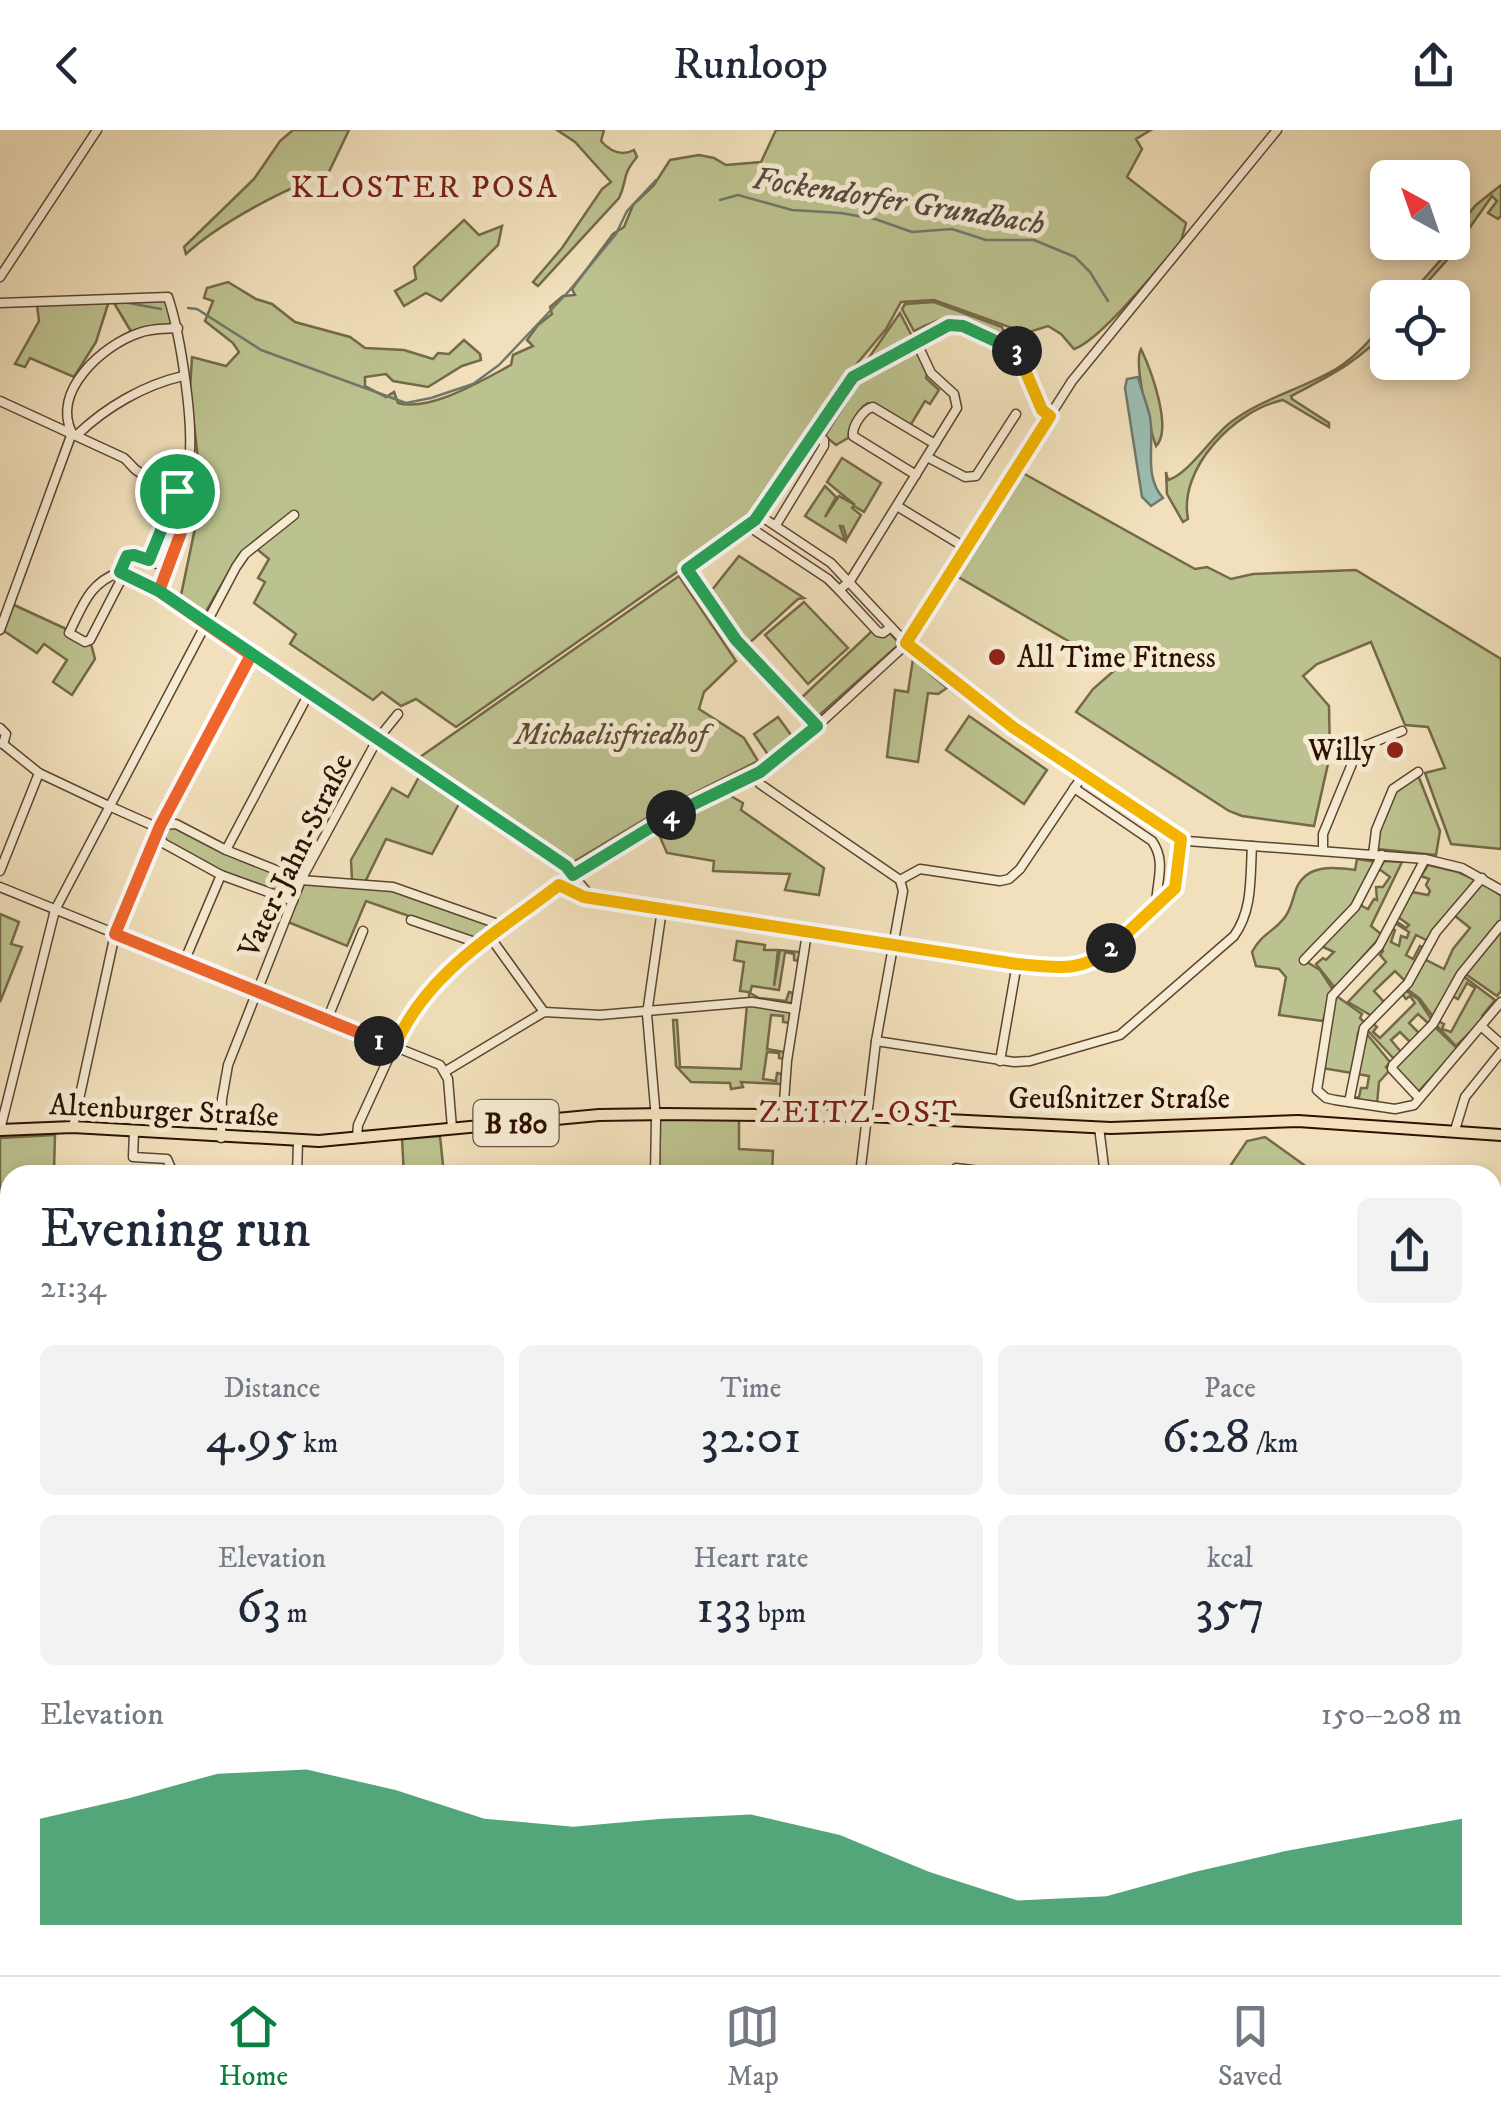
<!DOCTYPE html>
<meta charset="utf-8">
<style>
body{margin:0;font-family:"IM FELL DW Pica",serif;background:#f2f2f3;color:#1f2937;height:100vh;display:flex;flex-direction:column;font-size:38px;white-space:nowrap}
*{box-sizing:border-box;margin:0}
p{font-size:32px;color:#747a83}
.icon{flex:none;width:55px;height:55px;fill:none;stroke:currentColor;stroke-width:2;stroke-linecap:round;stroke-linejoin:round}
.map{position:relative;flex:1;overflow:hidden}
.details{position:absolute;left:0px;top:1035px;width:1502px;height:810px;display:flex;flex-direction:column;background:#fff;border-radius:30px 30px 0 0;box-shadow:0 5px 15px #0003}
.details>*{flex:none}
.needle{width:65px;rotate:320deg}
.fabs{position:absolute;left:1370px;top:30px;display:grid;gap:20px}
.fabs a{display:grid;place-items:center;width:100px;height:100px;border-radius:15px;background:#fff;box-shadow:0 5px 15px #0003;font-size:50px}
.pin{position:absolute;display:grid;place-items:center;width:85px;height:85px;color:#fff;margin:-42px;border:5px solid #fff;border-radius:50%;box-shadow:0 2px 10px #0007}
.km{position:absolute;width:50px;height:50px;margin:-25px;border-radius:50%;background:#222;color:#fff;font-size:28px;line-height:50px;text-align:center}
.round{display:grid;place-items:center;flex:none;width:105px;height:105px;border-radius:15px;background:#f2f2f3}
.head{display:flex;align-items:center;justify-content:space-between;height:170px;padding:0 40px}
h1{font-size:55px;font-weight:600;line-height:75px}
.metrics{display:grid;grid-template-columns:repeat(3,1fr);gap:15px;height:170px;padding:10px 40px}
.metrics div{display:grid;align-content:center;border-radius:15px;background:#f2f2f3;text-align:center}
.metrics b{font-size:50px;font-weight:600}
.metrics small{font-size:28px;font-weight:400}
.metrics p{font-size:28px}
.chart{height:280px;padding:20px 40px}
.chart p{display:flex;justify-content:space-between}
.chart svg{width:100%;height:180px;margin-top:10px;fill:#0b8043;opacity:.7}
header{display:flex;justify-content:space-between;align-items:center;height:130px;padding:0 40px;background:#fff;font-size:45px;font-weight:600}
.tab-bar{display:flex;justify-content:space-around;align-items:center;height:140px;border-top:2px solid #e0e1e3;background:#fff;font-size:28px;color:#747a83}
.tab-bar a{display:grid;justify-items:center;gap:5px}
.tab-bar .on{color:#0b8043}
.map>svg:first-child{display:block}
.green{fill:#bcc28f;stroke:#746948;stroke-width:2.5}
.water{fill:#9bbdb2;stroke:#6f786b;stroke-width:2.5}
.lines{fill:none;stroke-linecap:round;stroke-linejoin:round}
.stream{stroke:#6f786b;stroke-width:2.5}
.minor-casing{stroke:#5e4430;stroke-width:11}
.major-casing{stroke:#2d1001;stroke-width:14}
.minor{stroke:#f6ebd3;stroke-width:8}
.major{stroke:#f1e0bb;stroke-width:10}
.split-1-casing{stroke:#fff;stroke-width:20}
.split-2-casing{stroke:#fff;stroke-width:20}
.split-3-casing{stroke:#fff;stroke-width:20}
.split-4-casing{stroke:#fff;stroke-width:20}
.split-5-casing{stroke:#fff;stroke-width:20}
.split-1{stroke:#f0652b;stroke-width:12}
.split-2{stroke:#f5b400;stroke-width:12}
.split-3{stroke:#f5b400;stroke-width:12}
.split-4{stroke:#22a559;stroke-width:12}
.split-5{stroke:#22a559;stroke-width:12}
.poi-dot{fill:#8f2418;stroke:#f6ebd3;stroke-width:4}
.labels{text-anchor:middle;stroke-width:10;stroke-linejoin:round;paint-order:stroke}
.shield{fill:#f6ebd3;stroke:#695240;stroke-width:2.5}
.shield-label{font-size:28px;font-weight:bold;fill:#2d1001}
.poi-label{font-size:30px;fill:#2d1001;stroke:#f6ebd3;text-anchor:start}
.park-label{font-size:30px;font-style:italic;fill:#5f4e33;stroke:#f6ebd3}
.street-label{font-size:30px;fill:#2d1001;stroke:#f6ebd3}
.neighbourhood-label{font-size:32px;letter-spacing:2.5px;fill:#7a1f14;stroke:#f6ebd3}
.water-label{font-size:32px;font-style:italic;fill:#544d3f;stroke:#f6ebd3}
</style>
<header><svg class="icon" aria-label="back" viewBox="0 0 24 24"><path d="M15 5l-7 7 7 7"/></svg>Runloop<svg class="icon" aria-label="share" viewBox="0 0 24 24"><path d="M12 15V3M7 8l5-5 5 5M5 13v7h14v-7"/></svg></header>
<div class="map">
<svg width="1501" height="1845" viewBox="0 0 1501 1845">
<rect width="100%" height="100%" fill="#f1e0bb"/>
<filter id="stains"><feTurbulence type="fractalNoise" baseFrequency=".002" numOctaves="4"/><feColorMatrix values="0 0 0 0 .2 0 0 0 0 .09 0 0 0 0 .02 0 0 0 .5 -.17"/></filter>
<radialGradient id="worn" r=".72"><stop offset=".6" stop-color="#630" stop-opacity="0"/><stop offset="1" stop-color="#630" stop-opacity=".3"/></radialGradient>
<!-- green -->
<g class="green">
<path d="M 293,0 L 349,0 L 327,46 C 288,55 216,96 186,124 L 184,117 L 254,49 L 280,11 Z"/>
<path d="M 557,0 L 604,0 L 601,11 C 610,21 621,27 634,20 L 637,27 C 621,46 628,49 619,68 L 538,156 L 533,152 L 562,118 L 602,59 L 611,52 L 575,12 Z"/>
<path d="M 776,0 L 1151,0 L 1136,9 L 1142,19 L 1127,47 L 1186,93 L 1181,112 C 1159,137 1101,210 1074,219 L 1061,204 L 1048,196 L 1026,203 L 934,170 L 901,172 L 886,199 L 850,242 L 747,393 L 456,597 L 416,569 L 401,576 L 382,562 L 373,570 L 290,514 L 296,504 L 254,473 L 265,452 L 258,448 L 269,429 L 252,415 L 230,440 L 204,485 L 180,470 L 202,365 L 190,259 L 192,227 L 226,236 L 239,222 L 233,213 L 205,191 L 213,171 L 204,168 L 207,158 L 228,152 L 256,169 L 272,174 L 295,192 L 350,207 L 365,218 L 404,220 L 433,229 L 438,223 L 449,224 L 464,210 L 480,224 L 481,230 L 462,236 L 428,257 L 393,251 L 386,244 L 365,247 L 365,256 L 386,267 L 394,262 L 398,273 C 430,282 483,250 511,235 L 513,225 L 533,216 L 527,210 L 538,195 L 552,184 L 550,177 L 563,166 L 575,165 L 572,159 L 613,104 L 624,97 L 633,75 L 654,55 L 670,30 L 699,25 L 714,28 L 726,35 L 761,32 Z"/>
<polygon points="1501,55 1501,86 1498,89 1488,83 1497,71 1492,66 1447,130 1414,167 1408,167 1453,116 1460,94 1476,75"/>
<polygon points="464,90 479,105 502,96 498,115 441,171 426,163 404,176 395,161 416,149 414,137"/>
<polygon points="162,169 167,171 174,194 132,203 114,173"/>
<polygon points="109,171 96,212 74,247 30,228 25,237 15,234 39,191 37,175"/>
<path d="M 934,172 L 1002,197 L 1008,214 L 967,196 L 963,189 C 943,186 931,193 914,201 L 902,179 L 905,174 Z"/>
<polygon points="900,183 914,210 861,239"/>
<path d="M 1387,190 L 1387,199 C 1361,231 1327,247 1291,266 L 1292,269 L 1329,293 L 1329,297 L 1283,270 C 1235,280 1178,338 1188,389 L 1183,392 L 1167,364 L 1166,342 L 1168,350 C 1189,344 1211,307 1231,292 C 1263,268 1302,259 1336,239 C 1357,226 1372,208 1387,190 Z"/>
<path d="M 915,218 L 927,244 L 926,248 L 939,260 L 930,274 L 925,271 L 910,296 L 868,273 C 857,279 850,297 848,308 L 836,315 L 825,306 L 863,246 Z"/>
<path d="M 1141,219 C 1151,240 1173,299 1156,316 C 1150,299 1133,233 1141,219 Z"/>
<polygon points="842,328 881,353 864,382 854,376 852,378 861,385 847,409 843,396 840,396 845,411 805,386 825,356 836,367 825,387 839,366 855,375 827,352"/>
<polygon points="1021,342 1195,439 1207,437 1231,449 1253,444 1356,440 1501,529 1501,719 1451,714 1425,643 1445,638 1428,597 1405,595 1371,512 1317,534 1303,546 1329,576 1330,625 1314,696 1242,686 1229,681 1076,582 1093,559 1116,539 955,445"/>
<polygon points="739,426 804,468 798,469 745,517 708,465"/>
<polygon points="679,446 736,531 704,562 699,579 744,608 758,631 660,680 570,734 421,634 420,627"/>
<polygon points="804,472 848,518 808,554 765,505"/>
<polygon points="12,474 90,510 95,529 72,565 53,552 67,530 44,514 37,523 4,501"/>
<polygon points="872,501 889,502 897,511 897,516 816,588 797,572"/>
<polygon points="913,529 947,558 938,564 928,563 918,632 887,627 895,560 908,562"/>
<polygon points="969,586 1047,640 1024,674 946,620"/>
<polygon points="778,587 794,609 769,626 754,604"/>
<polygon points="420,645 461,670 432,724 386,709 365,752 352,750 351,730 392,658 408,667"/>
<polygon points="1418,645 1440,701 1436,725 1377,719 1379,701 1395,661"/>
<polygon points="729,665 743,673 741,680 824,738 819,765 785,760 790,744 713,741 714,731 667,723 656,698"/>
<polygon points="171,694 299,751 292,769 220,744 161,708 161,697"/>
<path d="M 1357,729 L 1377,732 L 1350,778 L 1302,829 L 1320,840 L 1333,860 L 1323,891 L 1279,885 L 1286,847 L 1279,839 L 1256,836 L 1252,822 C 1262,803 1274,802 1285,787 C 1292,778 1293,766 1297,757 C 1308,734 1334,737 1355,740 Z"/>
<polygon points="1384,731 1402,732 1371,796 1382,805 1335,858 1316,834 1323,828 1326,830 1334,822 1321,816 1361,770 1362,776 1368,779 1374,769 1377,770 1376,757 1383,757 1390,747 1379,739"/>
<polygon points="1428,735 1458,742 1476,750 1428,811 1416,805 1406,825 1413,829 1420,816 1424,818 1406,852 1395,841 1374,861 1385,873 1372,886 1348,872 1386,832 1380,825 1383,821 1381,816 1392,798 1395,800 1391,812 1399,816 1401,806 1407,808 1409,802 1395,793 1396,791 1406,798 1409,795 1398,787 1412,762 1428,765 1430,761 1426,755 1429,749 1421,746"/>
<polygon points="1483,751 1501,766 1501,791 1463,837 1434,888 1420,869 1407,859 1424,829 1444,839 1453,819 1470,798 1454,785"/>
<polygon points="304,754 390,760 492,796 475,809 366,771 347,816 288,792"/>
<polygon points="0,784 19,792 11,814 22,817 0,872"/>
<polygon points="1501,800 1501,861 1497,866 1464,843"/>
<polygon points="737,811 765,815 764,820 778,820 774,856 780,820 800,822 798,831 794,830 794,824 785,822 779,860 752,856 750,863 759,868 786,871 789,862 793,863 792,873 749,868 749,862 740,861 744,832 734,830"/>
<polygon points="1463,846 1495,870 1482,886 1484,889 1456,916 1436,895 1438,891 1444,894 1442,899 1451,902 1475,858 1467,853 1458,869 1452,866"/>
<polygon points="1405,860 1418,869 1432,890 1429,894 1418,884 1409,893 1420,904 1411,913 1400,902 1391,910 1401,922 1394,929 1367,900 1372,893 1377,897 1373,902 1380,908 1415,873 1410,866 1406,869 1402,864"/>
<polygon points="1335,865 1362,884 1360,888 1364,892 1358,903 1352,943 1322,938"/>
<polygon points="747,875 790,881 790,893 783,892 783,886 771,885 767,919 784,922 784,929 779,928 779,923 767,922 763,949 776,951 777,943 782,944 781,954 741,952 743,957 731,959 730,953 691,952 676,936 673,890 677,890 680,937 741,939"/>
<polygon points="1434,896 1458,919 1418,962 1395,939 1395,935"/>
<polygon points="1366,903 1390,932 1386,937 1390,940 1379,952 1377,974 1354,968 1359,967 1361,958 1367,958 1369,946 1357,944"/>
<polygon points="658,988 739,988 739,1019 773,1021 772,1045 658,1045"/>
<polygon points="55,1005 54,1040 42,1045 10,1045 10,1069 4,1074 0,1070 0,1008"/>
<polygon points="440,1006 444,1045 404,1045 402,1009"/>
<polygon points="1265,1007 1318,1045 1224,1045 1247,1011"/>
<polygon points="659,1835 878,1835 884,1845 661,1845"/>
</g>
<!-- water -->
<path class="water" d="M 1138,247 C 1141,260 1147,273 1150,287 C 1155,314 1143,346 1163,368 L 1151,376 L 1142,367 L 1125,258 L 1127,249 Z"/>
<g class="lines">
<!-- stream -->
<g class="stream">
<polyline points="720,70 738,65 792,80 841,83 875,89 912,102 952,99 986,110 1034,110 1075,127 1090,142 1108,171"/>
<polyline points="123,172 161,179"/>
<polyline points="188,178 197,179 261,220 406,273 431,268 473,254 499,235 569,161 616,104 627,81 656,50"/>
<polyline points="0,1528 10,1527"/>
<polyline points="770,1835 771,1845"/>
</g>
<!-- minor casing -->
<g class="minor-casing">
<g id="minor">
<polyline points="0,147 97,0"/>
<path d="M 0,173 L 168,167 C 180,203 196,300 188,337 C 183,361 159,404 149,430"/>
<path d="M 0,271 L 124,328 C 129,332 132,337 136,340 C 154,354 187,355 189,381 L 159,461"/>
<path d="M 72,303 C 51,261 103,215 139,203 C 151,198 166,199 178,198"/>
<path d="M 77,305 C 106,277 144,255 183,246"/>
<polyline points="927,327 965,347 976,346 1016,284"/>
<path d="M 916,345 L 853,306 C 852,296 863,279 873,277 L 935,314"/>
<polyline points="897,376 966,418"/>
<polyline points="759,385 831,433 906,513 963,561 1175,706 1187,711 1425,729 1462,738 1501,760"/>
<polyline points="776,395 824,316 824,310 813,302"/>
<polyline points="748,396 828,449 839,460 850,451 957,278 954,264 931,243 916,211"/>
<polyline points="120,442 127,426 134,425 168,438"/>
<path d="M 124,444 L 90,510 L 85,512 L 69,503 C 83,475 89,453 120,442 C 133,448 146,454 159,461 L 566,737 L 592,768"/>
<polyline points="839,460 878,502 883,503 891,497"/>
<polyline points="0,500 72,303"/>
<polyline points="817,596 736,510 687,439 755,390 813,302 857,243 949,195 963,196 1017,222 1043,281 1049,287"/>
<polyline points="0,598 6,604 3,614"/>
<polyline points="3,614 39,643 109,676 154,696 176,694 226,720 301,750 393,757 495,793 501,800"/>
<polyline points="754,645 760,654 900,750"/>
<path d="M 1074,658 L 1152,711 C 1167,732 1156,752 1156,777"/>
<polyline points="158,703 163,713 221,745 293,771"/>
<polyline points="226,720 308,565"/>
<polyline points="1323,721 1323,704 1356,624 1364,616 1402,601"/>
<polyline points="1373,725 1376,700 1393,659 1418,642"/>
<polyline points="1425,729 1379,816 1332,866 1317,960 1326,968 1335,970 1395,979 1414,975 1501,872"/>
<polyline points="0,741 39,643"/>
<polyline points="900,750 920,739 1000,751 1009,749 1020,739 1083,645"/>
<path d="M 559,755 L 584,767 C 673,779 761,793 849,807 C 900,815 1059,851 1098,829 L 1175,758 L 1181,709"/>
<polyline points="0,757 440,935 448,949 452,998"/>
<polyline points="411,790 472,811 478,816"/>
<polyline points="490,807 544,882"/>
<polyline points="1304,830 1355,777 1382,725"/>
<polyline points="184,832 221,745"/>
<polyline points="327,890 363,801"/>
<polyline points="1481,896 1501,914"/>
<path d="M 876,911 L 1014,932 L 1030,931 L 1120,905 L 1234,806 C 1253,780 1250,747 1252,716"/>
<polyline points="1000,931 1017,833"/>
<polyline points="446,941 544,882 600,885 752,872 795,879"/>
<polyline points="1419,968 1392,939 1393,935 1433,894 1461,844 1501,795"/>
<polyline points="1349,972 1364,898 1408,853 1436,802 1482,748"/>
<polyline points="783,985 787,931 807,803"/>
<polyline points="73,997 115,804 161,697 251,525"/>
<polyline points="1099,997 1105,1045"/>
<polyline points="0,1000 55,780 236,437 245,424 294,385"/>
<polyline points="1455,1000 1465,967 1501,922"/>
<polyline points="134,1002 133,1027 167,1029 174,1045"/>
<polyline points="357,1007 358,995 407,888 443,843 602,725 680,680 765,638 803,609 902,518 1072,251 1277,0"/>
<polyline points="221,1008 222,969 228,935 301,750 377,610 398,584"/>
<polyline points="297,1045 298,1011"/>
<polyline points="655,1045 656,989 647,884 662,779"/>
<polyline points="860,1045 876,911 903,761 900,750"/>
<polyline points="952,1045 956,1038 1013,1045"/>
<polyline points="1182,1045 1211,1043"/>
<polyline points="0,1074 10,1084"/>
<polyline points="0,1104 10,1136"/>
<polyline points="0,1208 10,1203"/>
<polyline points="1492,1236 1501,1243"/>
<polyline points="1492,1273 1493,1273"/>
<polyline points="0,1320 10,1317"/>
<polyline points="1492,1354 1501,1365"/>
<polyline points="1492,1432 1501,1427"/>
<polyline points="0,1448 10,1446"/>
<polyline points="0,1539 10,1537"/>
<polyline points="1492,1541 1501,1537"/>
<polyline points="0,1587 10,1585"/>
<polyline points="0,1649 10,1645"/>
<polyline points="0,1706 10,1705"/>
<polyline points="0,1725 10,1723"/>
<polyline points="1492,1804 1501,1826"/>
<polyline points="0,1826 10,1761"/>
<polyline points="656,1835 658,1845"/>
<polyline points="827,1835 829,1845"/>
<polyline points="869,1835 875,1845"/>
<polyline points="432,1845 433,1835"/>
<polyline points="534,1845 537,1835"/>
<polyline points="598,1845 602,1835"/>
</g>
</g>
<!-- major casing -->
<g class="major-casing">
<polyline id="major" points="0,1000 73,997 319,1011 599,985 666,984 867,986 1111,998 1298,991 1501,1005"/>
</g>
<!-- minor -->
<use href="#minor" class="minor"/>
<!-- major -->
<use href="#major" class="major"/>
</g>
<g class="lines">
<!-- split-1 casing -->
<g class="split-1-casing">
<polyline id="split-1" points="177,361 188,372 189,381 159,461 251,525 160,696 115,804 379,911"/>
</g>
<!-- split-2 casing -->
<g class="split-2-casing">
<path id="split-2" d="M 379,911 L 394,918 C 426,842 497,803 559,755 L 584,767 L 1017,834 C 1054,837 1081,844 1111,818"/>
</g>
<!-- split-3 casing -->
<g class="split-3-casing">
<polyline id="split-3" points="1017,221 1042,280 1050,286 906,513 1014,598 1181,709 1175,758 1111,818"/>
</g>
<!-- split-4 casing -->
<g class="split-4-casing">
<polyline id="split-4" points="671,685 760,642 817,596 736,510 687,439 755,390 853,247 949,195 963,196 1017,221"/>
</g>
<!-- split-5 casing -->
<g class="split-5-casing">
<polyline id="split-5" points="177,361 149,430 134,425 127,426 120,442 159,461 566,736 573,745 671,685"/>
</g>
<!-- split-1 -->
<use href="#split-1" class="split-1"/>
<!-- split-2 -->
<use href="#split-2" class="split-2"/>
<!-- split-3 -->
<use href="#split-3" class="split-3"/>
<!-- split-4 -->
<use href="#split-4" class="split-4"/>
<!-- split-5 -->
<use href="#split-5" class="split-5"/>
</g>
<!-- markers -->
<g class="poi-dot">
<circle cx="997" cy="527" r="10"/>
<circle cx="1395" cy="620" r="10"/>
</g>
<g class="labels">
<!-- shield labels -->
<rect class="shield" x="473.5" y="970" width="85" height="46" rx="8"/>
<g class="shield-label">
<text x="516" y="1003">B 180</text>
</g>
<!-- poi labels -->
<g class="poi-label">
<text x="1017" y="537">All Time Fitness</text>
<text x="1375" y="630" text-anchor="end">Willy</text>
</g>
<!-- park labels -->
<g class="park-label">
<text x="611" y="614">Michaelisfriedhof</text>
</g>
<!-- street labels -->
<g class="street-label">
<text transform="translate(295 725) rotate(-64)" y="10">Vater-Jahn-Straße</text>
<text x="1119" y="978">Geußnitzer Straße</text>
<text transform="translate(164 980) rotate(3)" y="10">Altenburger Straße</text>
</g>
<!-- neighbourhood labels -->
<g class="neighbourhood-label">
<text x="425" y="67">KLOSTER POSA</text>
<text x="859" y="992">ZEITZ-OST</text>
</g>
<!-- water labels -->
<g class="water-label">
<text transform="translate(899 70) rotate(9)" y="11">Fockendorfer Grundbach</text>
</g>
</g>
<rect width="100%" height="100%" filter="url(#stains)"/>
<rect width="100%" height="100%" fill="url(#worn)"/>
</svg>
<div class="fabs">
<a><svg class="needle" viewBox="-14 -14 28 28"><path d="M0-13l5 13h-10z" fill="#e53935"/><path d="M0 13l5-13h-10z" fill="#747a83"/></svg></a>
<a><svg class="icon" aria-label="locate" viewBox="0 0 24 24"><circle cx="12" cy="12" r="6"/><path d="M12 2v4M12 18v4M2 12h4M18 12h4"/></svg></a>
</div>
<div class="pin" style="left:177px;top:361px;background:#1e9e55"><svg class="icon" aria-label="arrive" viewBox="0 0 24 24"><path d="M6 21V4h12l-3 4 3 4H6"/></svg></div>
<b class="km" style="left:379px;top:911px">1</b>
<b class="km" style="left:1111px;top:818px">2</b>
<b class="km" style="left:1017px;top:221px">3</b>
<b class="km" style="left:671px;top:685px">4</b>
<section class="details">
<div class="head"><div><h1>Evening run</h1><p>21:34</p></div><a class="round"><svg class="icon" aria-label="share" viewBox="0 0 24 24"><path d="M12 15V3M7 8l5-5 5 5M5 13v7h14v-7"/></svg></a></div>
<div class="metrics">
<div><p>Distance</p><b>4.95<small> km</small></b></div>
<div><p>Time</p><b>32:01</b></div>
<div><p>Pace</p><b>6:28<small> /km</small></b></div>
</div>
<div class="metrics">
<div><p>Elevation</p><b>63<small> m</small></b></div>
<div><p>Heart rate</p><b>133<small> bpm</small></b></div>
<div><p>kcal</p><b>357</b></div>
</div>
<div class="chart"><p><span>Elevation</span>150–208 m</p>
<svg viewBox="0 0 160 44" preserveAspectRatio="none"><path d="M0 44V18L10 13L20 7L30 6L40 11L50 18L60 20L70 18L80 17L90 22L100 31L110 38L120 37L130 31L140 26L150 22L160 18V44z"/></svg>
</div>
</section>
</div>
<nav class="tab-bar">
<a class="on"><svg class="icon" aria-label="home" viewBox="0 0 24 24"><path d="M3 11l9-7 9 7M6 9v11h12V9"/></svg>Home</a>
<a><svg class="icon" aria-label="map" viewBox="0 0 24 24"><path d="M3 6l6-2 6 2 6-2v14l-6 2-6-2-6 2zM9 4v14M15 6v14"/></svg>Map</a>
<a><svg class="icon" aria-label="saved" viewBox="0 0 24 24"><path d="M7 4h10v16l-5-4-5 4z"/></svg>Saved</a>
</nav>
